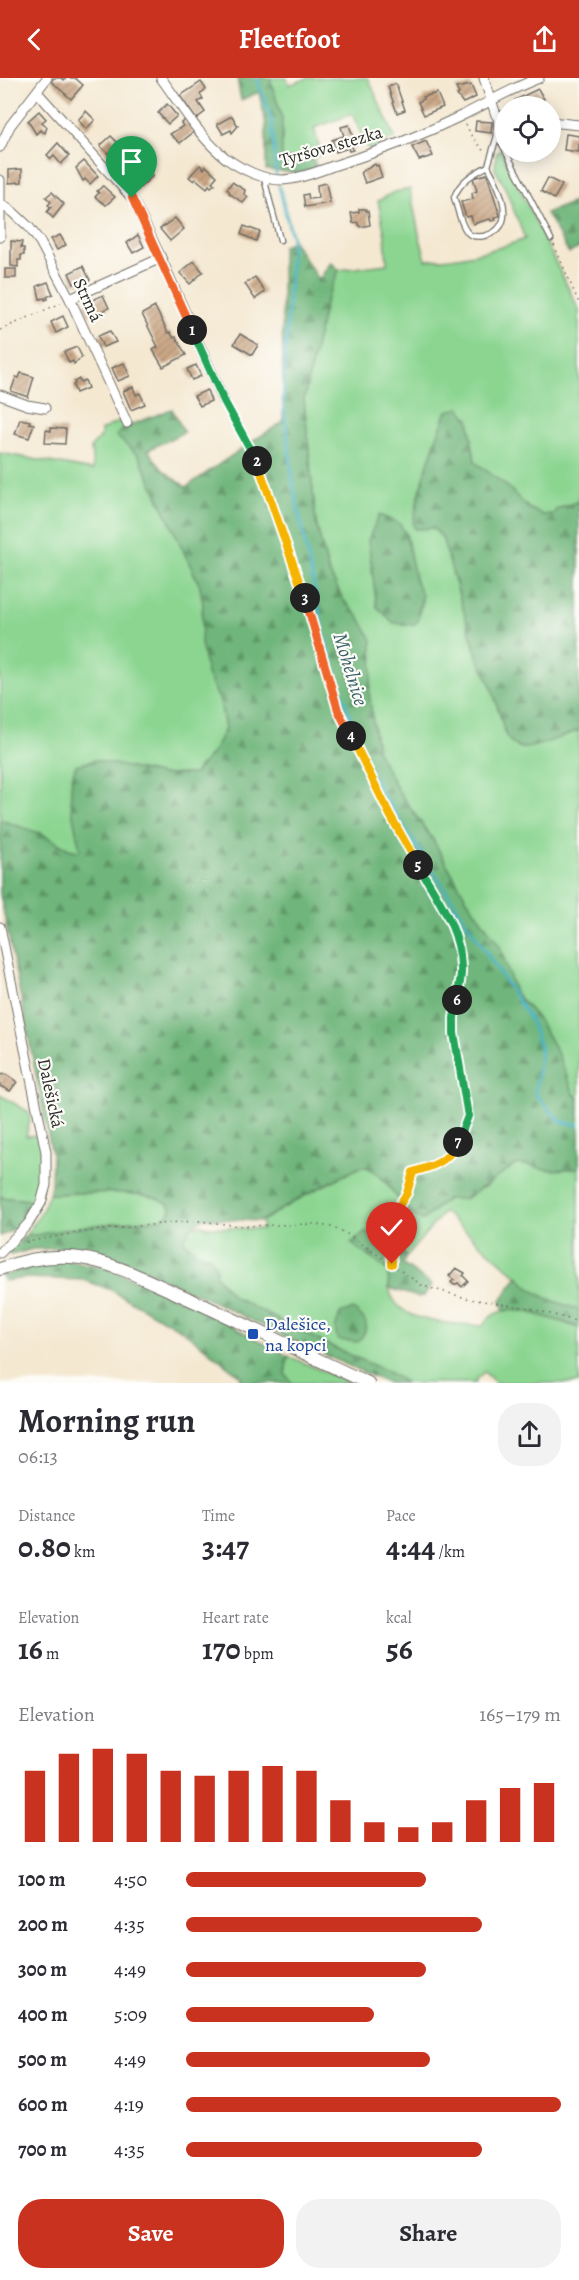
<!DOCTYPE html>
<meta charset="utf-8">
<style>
body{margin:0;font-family:Alegreya,serif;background:#f2f2f3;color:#2b2b33;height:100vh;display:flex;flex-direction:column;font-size:22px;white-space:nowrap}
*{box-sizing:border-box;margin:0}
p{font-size:20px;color:#7c7c81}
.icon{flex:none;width:33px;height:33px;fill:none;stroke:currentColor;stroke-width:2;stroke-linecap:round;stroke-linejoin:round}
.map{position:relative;height:1305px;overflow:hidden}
.sheet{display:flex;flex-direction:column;background:#fff;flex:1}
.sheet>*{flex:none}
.buttons{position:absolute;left:495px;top:18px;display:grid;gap:12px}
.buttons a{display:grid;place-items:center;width:66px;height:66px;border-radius:50%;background:#fff;box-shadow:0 3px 15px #0003;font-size:30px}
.pin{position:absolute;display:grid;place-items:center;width:51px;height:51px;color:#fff;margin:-62px -26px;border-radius:50% 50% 50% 0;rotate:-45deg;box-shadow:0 0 6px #0007}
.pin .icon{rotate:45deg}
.km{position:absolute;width:30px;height:30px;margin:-15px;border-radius:50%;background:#222;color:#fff;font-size:16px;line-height:30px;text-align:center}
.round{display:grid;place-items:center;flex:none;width:63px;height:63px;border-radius:24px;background:#f2f2f3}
.summary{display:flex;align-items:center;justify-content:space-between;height:102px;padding:0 18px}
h1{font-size:33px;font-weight:700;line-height:45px}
.stats{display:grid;grid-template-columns:repeat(3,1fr);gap:9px;height:102px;padding:6px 18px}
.stats div{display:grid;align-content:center}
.stats b{font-size:30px;font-weight:700}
.stats small{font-size:16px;font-weight:400}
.stats p{font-size:16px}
.chart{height:168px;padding:12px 18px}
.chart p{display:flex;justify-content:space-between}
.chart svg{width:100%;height:108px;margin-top:6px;stroke:#c8321e;stroke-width:6}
.cta{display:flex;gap:12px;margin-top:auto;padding:12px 18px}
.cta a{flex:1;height:69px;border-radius:24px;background:#c8321e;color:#fff;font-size:24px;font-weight:700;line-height:69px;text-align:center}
.cta a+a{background:#f2f2f3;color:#2b2b33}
ul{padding:0 18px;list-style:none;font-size:20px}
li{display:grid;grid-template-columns:96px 72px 1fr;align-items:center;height:45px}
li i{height:15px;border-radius:8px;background:#c8321e}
header{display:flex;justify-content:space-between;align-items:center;height:78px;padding:0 18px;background:#c8321e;color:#fff;font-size:27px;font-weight:700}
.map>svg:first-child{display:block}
.green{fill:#8bd591;stroke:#5b805e;stroke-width:1.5;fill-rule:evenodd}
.forest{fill:url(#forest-firs);stroke:#4e7053;stroke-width:1.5}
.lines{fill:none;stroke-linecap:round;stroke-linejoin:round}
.stream{stroke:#46b2c4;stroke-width:3}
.building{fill:url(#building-hatch)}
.service-casing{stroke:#716d65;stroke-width:7}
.minor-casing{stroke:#716d65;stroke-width:11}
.tertiary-casing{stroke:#716d65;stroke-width:14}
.path{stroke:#716d65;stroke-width:1.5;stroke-dasharray:1.5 4.5;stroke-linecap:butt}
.service{stroke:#fff;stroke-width:4.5}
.minor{stroke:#fff;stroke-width:9}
.tertiary{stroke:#fff;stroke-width:12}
.split-1-casing{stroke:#fff;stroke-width:12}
.split-2-casing{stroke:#fff;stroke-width:12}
.split-3-casing{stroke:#fff;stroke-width:12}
.split-4-casing{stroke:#fff;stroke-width:12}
.split-5-casing{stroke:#fff;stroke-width:12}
.split-6-casing{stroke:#fff;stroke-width:12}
.split-7-casing{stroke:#fff;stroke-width:12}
.split-8-casing{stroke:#fff;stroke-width:12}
.split-1{stroke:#f0652b;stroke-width:8}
.split-2{stroke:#22a559;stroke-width:8}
.split-3{stroke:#f5b400;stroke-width:8}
.split-4{stroke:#f0652b;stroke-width:8}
.split-5{stroke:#f5b400;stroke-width:8}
.split-6{stroke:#22a559;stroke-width:8}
.split-7{stroke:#22a559;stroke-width:8}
.split-8{stroke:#f5b400;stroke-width:8}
.transit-dot{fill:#1a4fb4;stroke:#fdfcf7;stroke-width:2}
.labels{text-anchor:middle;stroke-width:4.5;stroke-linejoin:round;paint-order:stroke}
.street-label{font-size:18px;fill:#2b2b2b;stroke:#fdfcf7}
.transit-label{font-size:18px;fill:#164399;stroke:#fdfcf7;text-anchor:start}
.water-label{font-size:20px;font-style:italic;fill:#366168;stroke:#fdfcf7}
</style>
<header><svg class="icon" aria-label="back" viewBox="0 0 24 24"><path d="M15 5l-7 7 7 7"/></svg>Fleetfoot<svg class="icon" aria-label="share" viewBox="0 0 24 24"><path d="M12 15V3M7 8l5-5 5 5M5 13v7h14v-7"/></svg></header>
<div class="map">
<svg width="579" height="1305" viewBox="0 0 579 1305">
<defs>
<pattern id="forest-firs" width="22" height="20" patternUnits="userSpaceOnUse" patternTransform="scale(1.5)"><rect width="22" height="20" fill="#70b67b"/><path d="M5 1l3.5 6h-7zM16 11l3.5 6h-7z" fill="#5c9465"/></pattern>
<pattern id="building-hatch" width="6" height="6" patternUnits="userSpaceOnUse" patternTransform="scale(1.5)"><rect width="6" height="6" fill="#caa684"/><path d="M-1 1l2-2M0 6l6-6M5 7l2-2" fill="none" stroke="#a4876c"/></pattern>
</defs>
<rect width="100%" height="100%" fill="#fdfcf7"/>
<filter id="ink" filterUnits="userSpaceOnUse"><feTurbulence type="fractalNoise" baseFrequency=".0167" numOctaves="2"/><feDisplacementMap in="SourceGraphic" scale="12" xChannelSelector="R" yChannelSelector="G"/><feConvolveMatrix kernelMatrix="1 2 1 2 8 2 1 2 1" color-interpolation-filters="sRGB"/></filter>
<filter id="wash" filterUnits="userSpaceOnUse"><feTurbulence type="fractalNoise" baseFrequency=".008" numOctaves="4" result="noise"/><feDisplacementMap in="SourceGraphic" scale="24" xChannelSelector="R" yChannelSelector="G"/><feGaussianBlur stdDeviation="1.35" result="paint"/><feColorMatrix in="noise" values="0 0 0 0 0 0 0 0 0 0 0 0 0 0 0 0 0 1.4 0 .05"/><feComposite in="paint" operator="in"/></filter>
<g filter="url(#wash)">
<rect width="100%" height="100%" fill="#f4e8d1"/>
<!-- green -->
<g class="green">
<polygon points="270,0 287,0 289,7 308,0 368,0 395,60 369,72 352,36 314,50 321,76 313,81 282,81 282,40"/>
<path d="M 500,71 L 579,232 L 579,420 L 577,424 L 557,431 L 553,436 L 543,437 L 528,430 L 508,409 L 475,384 L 469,341 L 447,333 L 418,420 L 413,446 L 415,451 L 433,450 L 442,459 L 477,578 L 492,610 L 506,658 L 522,670 L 543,665 L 579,652 L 579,1021 L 574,1016 L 556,972 L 538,941 L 515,915 L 500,869 L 466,820 L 433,762 L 399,714 L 377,674 L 369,615 L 373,578 L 360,540 L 344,523 L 328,492 L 316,445 L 304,321 L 325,225 L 339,192 L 387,186 L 385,157 L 378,123 L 394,114 L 410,111 L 419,156 L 426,182 C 461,181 493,173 525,161 L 504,107 L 495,91 L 496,76 ZM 406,456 L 415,501 L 422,518 L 422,528 L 377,529 L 374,506 Z"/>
<polygon points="120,343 123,350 117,358 139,378 200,508 203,526 202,535 207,596 220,623 225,651 213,674 194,696 162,697 141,692 71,723 81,771 78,773 68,771 42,756 0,742 0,375 93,392 91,369 101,359 101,352"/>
<path d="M 0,1017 L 29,1034 L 30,1042 L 26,1058 L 38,1057 C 47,1082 43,1102 36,1127 L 28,1122 L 0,1119 Z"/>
<path d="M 522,1085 L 545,1091 L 579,1090 L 579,1232 C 554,1222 536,1221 517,1198 L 444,1134 L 407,1178 L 390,1166 C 389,1180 387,1194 389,1208 C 394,1248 453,1245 483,1248 C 500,1216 552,1241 578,1250 L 579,1305 L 496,1305 L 484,1294 L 476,1301 L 476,1305 L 406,1305 L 388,1294 L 326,1266 L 233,1219 L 199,1176 L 183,1162 L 191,1149 L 201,1147 L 207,1149 L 263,1151 L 261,1143 L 309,1115 L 358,1090 L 366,1088 C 390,1098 398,1133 423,1142 L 447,1121 L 487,1108 L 496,1098 L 515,1087 Z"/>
<path d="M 128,1114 C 142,1117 162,1117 171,1129 L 170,1135 L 161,1141 L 122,1144 L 73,1150 L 37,1157 L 26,1157 L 42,1133 L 49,1116 Z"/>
<polygon points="288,1278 350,1305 291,1305 285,1296"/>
</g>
<!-- forest -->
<g class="forest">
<polygon points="237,0 270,0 282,40 282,81 313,81 317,90 299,95 266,92 266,46 259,14 241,22"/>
<polygon points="579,122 579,170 569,175 546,135"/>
<path d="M 293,163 L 319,202 L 331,184 L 339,192 L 325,225 L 304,321 L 316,445 L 328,492 L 344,523 L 360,540 L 372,562 L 372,596 L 369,615 L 377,673 L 399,714 L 433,762 L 466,820 L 500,869 L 515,915 L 538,941 L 556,972 L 574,1016 L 579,1021 L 579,1090 C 567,1091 556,1093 544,1091 C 533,1089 525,1085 515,1087 L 465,1121 L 447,1121 L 423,1142 C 398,1133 390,1098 366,1089 L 358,1090 L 309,1115 L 261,1143 L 204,1140 L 191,1149 L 183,1162 L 199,1176 L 209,1177 L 216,1189 L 216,1198 L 233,1219 L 326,1266 L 388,1294 L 406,1305 L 387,1305 L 287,1260 L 225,1229 L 133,1187 L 106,1177 L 70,1170 L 33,1171 L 10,1177 L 9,1173 L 26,1157 L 37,1157 L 73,1150 L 122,1144 L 161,1141 L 170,1135 L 171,1129 C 155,1108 74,1116 49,1116 L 51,1106 L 52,1076 L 0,816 L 0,742 L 42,756 L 68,771 L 78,773 L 80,771 C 74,744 65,713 76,687 L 96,682 L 162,697 L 194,696 L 213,674 L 225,651 L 220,623 L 207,596 L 201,565 L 203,526 L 200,508 L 139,378 L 116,358 L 123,350 L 172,331 L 184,354 L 148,372 L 162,391 L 186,409 L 256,361 L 283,344 L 282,169 Z"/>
<path d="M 460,330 L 469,341 L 475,384 L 508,409 L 528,430 L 543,437 L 553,436 L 557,431 L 577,424 L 579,420 L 579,652 C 566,657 535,671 522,670 C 515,669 510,664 506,658 L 492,610 L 477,578 L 442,459 L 433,450 L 415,451 L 413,446 C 420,408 432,369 447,333 Z"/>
<polygon points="379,437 399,445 406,456 415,501 422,517 418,543 413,547 394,545 377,529 368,462"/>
<path d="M 0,1119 L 28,1122 L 36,1127 C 27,1144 18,1151 0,1158 Z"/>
<polygon points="366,1154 407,1178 402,1186 432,1207 424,1218 418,1219 389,1210 388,1193 351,1165"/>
<polygon points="71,1183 104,1189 195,1228 288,1278 285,1296 292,1305 242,1305 240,1298 182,1252 111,1212 84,1202 25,1200 4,1203 1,1198 45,1184"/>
<path d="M 518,1198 C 536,1221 554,1222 579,1232 L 579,1249 L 525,1233 L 503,1232 L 501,1222 Z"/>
<path d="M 353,1231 C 368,1242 371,1248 358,1264 L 338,1262 L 335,1251 L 340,1236 Z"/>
</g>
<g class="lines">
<!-- stream -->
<g class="stream">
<polyline points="257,0 272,44 276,97"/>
<polyline points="279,108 292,160 283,323 294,411 326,566 363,678 380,712 531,943 541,972 535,1016 560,1043 579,1047"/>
</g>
</g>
<g id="blocks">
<!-- building -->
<g class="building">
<polygon points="54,0 62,0 64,2 66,0 75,0 83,7 71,21 51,3"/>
<polygon points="201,4 206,11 200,16 203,21 198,24 205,34 196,41 180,18"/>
<polygon points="396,6 405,32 397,35 388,9"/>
<polygon points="471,7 476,19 463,25 457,17 459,16 456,10"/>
<polygon points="538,11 544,21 536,25 538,28 518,28 515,22"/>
<polygon points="437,15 443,29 424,37 418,24 424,21 423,19"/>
<polygon points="167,26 177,38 168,46 158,35"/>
<polygon points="39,33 46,41 42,44 47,49 45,55 40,52 36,56 28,43"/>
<polygon points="86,33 95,42 86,51 78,42"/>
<polygon points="232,38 238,48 232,55 231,52 223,56 217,46"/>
<polygon points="185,42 195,53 180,65 170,56 183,48 181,45"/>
<polygon points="476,43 492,44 491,55 475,53"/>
<polygon points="349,47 356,67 352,68 353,72 349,73 348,70 336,74 332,62 344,58 341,49"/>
<polygon points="566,56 579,58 579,74 564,72"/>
<polygon points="111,58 122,69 116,75 114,73 110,77 100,68"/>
<polygon points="426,63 433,78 419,82 412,69"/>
<polygon points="58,65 69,78 61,86 54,78 51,81 47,77"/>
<polygon points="139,80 153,98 136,113 121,96"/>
<polygon points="84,83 98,98 90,106 85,101 83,103 76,90"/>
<polygon points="375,86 376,88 378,87 382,99 365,105 361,94"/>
<polygon points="200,87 204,91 206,88 217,98 212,104 215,106 211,109 209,107 207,110 196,101 194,103 189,99"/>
<polygon points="22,91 22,104 9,105 9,92"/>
<polygon points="487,96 500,138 495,139 496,142 491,143 490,141 473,146 471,138 466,139 461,124 473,121 472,115 477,113 473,100"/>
<polygon points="548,100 562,107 554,121 541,113"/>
<polygon points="232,104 245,112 244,116 248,119 243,125 229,115 230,114 227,111"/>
<polygon points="326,105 330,125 305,129 303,117 308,116 309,121 318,120 317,107"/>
<polygon points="103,108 115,119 106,127 95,119 99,115 97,113"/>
<polygon points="52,114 64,126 53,140 47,134 51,129 48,127 51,124 46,119"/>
<polygon points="359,131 366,131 366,133 368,133 370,147 360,149 357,144 353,145 351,135 359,134"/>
<polygon points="175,140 184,151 170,163 160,151"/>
<polygon points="244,148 260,154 256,163 241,156"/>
<polygon points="60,157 66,167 57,172 51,161"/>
<polygon points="138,157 144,169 133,175 127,165"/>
<polygon points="11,163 22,164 21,170 24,170 24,177 21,177 21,182 18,182 18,189 11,188"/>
<polygon points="194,183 203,194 190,206 180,195"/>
<polygon points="83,188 90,202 79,207 78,204 74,206 69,195"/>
<rect x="5" y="191" width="11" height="9"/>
<polygon points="255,199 265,214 255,221 245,206"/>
<polygon points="48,204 53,216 47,219 48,221 45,222 45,220 40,221 37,208"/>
<polygon points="103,217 109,230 95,237 94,234 89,237 84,226"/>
<polygon points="155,229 168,255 170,254 174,260 176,259 186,277 163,289 153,272 158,269 142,236"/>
<polygon points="63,238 68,249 56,255 51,244"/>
<polygon points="110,253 116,264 103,269 98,258"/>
<polygon points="240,256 258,267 252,277 234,266"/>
<polygon points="77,269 82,279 74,286 73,283 69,285 64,274"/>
<polygon points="124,285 130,298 118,303 112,290"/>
<polygon points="196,287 201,298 192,302 187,291"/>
<polygon points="21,295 34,299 28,319 11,313 16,299 19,300"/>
<polygon points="79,301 81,304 85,302 88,310 76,315 73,307 75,306 74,304"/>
<polygon points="133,309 136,317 140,315 145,326 131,332 123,313"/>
<polygon points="207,312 211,323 200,328 194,318"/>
<polygon points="20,341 30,343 29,345 34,346 29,360 15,356"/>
<polygon points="51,350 66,351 65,366 45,365 46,352 51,353"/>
<polygon points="4,995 17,1004 10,1013 0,1008 0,996 3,997"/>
<polygon points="456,1190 465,1195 463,1198 468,1203 462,1209 458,1205 454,1207 451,1204 454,1202 449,1198"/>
</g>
</g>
</g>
<g filter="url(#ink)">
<use href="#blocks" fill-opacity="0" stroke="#716d65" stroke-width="1.5"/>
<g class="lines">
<!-- service casing -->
<g class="service-casing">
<g id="service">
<polyline points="496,37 497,58 506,73"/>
<polyline points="506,74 551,161"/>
<path d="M 488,88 C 499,108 520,150 484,158 C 478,159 471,159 467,154 C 460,145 457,129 454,119 C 461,102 473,96 488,88 L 497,58"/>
<polyline points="264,100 280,162"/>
</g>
</g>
<!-- minor casing -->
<g class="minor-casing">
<g id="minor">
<path d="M 161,0 C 182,28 199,60 227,81 C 241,91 264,102 282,102 C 301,101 321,92 339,86 C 381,73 422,57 461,38 C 488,25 512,10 539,0"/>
<polyline points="484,0 496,37 506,39"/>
<polyline points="37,14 132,120 161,180 224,323"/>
<polyline points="550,44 579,47"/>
<polyline points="0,69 10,48 47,0"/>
<polyline points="0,102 0,159"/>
<polyline points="1,126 13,134 29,149 40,164 70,221 127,345"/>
<polyline points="70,221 161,180"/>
<polyline points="0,317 27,327 45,330"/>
<polyline points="0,849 46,1074 46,1107 41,1125 28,1146 0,1175"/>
</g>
</g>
<!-- tertiary casing -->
<g class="tertiary-casing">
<path id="tertiary" d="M 0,1191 C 26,1181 52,1176 80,1180 C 115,1185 146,1202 178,1216 C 242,1244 304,1276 368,1305"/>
</g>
<!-- path -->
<g class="path">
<polyline points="466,46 471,57 485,75"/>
<polyline points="554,167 579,225"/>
<polyline points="0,252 61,225"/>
<polyline points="228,330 259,388 305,521 338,632 390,737 453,848 459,864 461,892 454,940 455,955 468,1038 463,1057 448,1080 438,1087 413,1094 407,1115 395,1134 391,1162 392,1186"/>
<polyline points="26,1164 82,1154 179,1144 201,1143 239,1148 313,1146 331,1149 349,1157 423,1208 470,1221 529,1230 579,1244"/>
</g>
<!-- service -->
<use href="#service" class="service"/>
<!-- minor -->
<use href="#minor" class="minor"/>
<!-- tertiary -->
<use href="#tertiary" class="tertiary"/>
</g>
</g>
<g class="lines" filter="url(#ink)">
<!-- split-1 casing -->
<g class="split-1-casing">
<polyline id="split-1" points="132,120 192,252"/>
</g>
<!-- split-2 casing -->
<g class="split-2-casing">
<polyline id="split-2" points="192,252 224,323 257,383"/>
</g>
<!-- split-3 casing -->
<g class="split-3-casing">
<polyline id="split-3" points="257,383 305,520"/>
</g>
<!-- split-4 casing -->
<g class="split-4-casing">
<polyline id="split-4" points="305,520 338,632 351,658"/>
</g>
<!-- split-5 casing -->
<g class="split-5-casing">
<polyline id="split-5" points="351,658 390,737 418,787"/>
</g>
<!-- split-6 casing -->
<g class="split-6-casing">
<path id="split-6" d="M 418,787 C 437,820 460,850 461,889 C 462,900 458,911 457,922"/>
</g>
<!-- split-7 casing -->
<g class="split-7-casing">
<polyline id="split-7" points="457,922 454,940 454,955 468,1038 458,1064"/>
</g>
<!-- split-8 casing -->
<g class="split-8-casing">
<path id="split-8" d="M 392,1186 L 391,1162 L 395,1134 L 407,1115 L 413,1094 C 434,1088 447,1084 458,1064"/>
</g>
<!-- split-1 -->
<use href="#split-1" class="split-1"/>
<!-- split-2 -->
<use href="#split-2" class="split-2"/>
<!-- split-3 -->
<use href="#split-3" class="split-3"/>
<!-- split-4 -->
<use href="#split-4" class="split-4"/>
<!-- split-5 -->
<use href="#split-5" class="split-5"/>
<!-- split-6 -->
<use href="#split-6" class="split-6"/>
<!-- split-7 -->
<use href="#split-7" class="split-7"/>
<!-- split-8 -->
<use href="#split-8" class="split-8"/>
</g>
<!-- markers -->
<rect class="transit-dot" x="247" y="1250" width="12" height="12" rx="3"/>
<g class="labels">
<!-- street labels -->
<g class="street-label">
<text transform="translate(331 68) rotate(-16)" y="6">Tyršova stezka</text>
<text transform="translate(88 222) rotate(65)" y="6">Strmá</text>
<text transform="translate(51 1015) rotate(78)" y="6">Dalešická</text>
</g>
<!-- transit labels -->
<g class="transit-label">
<text x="265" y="1252">Dalešice,<tspan x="265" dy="21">na kopci</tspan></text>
</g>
<!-- water labels -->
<g class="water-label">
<text transform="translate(351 591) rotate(73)" y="7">Mohelnice</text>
</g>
</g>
</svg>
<div class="buttons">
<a><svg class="icon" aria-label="locate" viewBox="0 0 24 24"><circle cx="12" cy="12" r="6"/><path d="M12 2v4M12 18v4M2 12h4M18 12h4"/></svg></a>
</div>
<div class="pin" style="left:132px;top:120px;background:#1e9e55"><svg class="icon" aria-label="arrive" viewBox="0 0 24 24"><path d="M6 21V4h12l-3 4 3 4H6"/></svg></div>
<div class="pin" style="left:392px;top:1186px;background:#d93025"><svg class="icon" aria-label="check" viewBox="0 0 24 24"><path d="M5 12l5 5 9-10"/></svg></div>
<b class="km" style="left:192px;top:252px">1</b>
<b class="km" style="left:257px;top:383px">2</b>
<b class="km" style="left:305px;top:520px">3</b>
<b class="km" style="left:351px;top:658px">4</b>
<b class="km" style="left:418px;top:787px">5</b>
<b class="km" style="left:457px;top:922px">6</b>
<b class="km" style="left:458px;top:1064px">7</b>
</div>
<section class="sheet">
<div class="summary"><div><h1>Morning run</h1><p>06:13</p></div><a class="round"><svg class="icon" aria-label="share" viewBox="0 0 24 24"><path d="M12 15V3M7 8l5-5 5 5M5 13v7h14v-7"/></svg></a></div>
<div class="stats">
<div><p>Distance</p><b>0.80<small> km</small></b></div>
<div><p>Time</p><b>3:47</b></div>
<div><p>Pace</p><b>4:44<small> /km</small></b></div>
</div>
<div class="stats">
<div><p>Elevation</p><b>16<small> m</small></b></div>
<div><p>Heart rate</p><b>170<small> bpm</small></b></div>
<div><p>kcal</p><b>56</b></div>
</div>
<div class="chart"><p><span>Elevation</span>165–179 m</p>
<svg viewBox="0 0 160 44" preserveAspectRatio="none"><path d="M5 44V15M15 44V8M25 44V6M35 44V8M45 44V15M55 44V17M65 44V15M75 44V13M85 44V15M95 44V27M105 44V36M115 44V38M125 44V36M135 44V27M145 44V22M155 44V20"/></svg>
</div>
<ul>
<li><b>100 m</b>4:50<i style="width:64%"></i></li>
<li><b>200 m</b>4:35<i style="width:79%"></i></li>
<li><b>300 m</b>4:49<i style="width:64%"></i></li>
<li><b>400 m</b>5:09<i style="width:50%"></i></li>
<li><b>500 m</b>4:49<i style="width:65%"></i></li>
<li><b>600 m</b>4:19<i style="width:100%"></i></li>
<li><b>700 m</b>4:35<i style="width:79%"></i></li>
</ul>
<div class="cta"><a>Save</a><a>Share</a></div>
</section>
